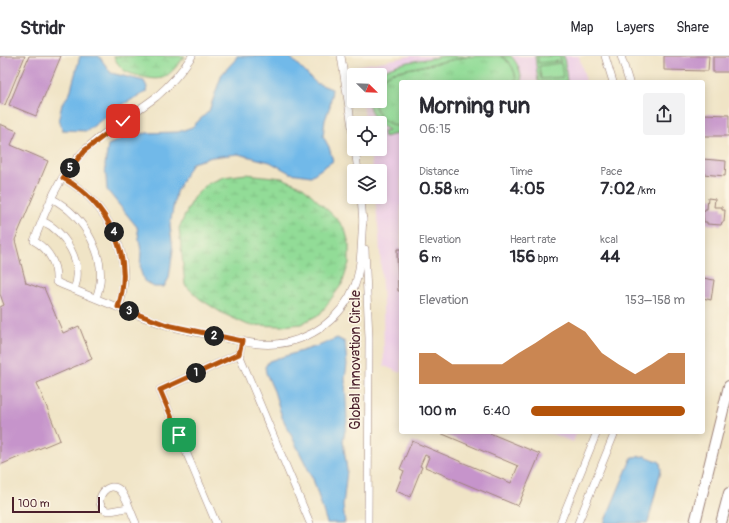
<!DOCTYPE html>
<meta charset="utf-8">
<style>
body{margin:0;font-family:Pangolin,sans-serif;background:#f2f2f3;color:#2b2b33;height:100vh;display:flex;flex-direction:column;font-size:15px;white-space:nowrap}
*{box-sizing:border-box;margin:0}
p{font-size:13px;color:#7c7c81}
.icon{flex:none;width:22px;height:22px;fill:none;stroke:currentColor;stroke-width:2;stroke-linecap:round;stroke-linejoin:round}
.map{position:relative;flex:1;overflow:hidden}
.sheet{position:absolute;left:399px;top:24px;width:306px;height:354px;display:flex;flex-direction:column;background:#fff;border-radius:4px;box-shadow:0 2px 10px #0003}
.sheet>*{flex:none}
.needle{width:26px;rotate:113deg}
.fabs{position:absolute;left:347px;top:12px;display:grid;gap:8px}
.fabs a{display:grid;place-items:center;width:40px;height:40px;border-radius:4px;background:#fff;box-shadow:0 2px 10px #0003;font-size:20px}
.scale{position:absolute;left:12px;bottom:10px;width:88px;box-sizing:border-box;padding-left:4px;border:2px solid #4a1f2b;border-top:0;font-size:11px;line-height:14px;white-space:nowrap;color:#4a1f2b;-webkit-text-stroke:3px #fcf5e5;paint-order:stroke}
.pin{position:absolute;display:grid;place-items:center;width:34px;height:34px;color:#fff;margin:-17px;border-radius:8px;box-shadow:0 2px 6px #0006}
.km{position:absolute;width:20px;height:20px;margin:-10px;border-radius:50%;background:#222;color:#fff;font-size:11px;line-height:20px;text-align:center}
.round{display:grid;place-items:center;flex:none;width:42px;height:42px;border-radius:4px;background:#f2f2f3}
.summary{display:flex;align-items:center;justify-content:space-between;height:68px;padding:0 20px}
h1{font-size:22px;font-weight:800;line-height:30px}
.stats{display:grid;grid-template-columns:repeat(3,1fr);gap:6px;height:68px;padding:4px 20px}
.stats div{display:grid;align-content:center}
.stats b{font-size:17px;font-weight:800}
.stats small{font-size:11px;font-weight:400}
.stats p{font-size:11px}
.chart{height:112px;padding:8px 20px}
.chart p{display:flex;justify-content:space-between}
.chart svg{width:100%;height:72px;margin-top:4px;fill:#b45309;opacity:.7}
ul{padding:0 20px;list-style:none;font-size:13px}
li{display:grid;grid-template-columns:64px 48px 1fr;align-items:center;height:30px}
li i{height:10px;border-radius:5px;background:#b45309}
header{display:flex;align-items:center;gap:24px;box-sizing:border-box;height:56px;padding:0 20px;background:#fff;border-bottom:1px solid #e1e1e2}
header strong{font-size:19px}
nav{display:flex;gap:22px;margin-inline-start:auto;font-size:14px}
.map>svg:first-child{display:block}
.built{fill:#eed0e7}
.wetland{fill:url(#wetland-marsh);stroke:#6e7e61}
.park{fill:url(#park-tufts);stroke:#6e7e61}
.pitch{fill:#92dc97;stroke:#6e7e61}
.water{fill:#71b9e9;stroke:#5e6c8a}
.building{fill:#c694cb}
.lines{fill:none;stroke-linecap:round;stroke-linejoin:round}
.minor-casing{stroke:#9d8278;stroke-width:8}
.highway-casing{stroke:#9d8278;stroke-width:12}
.minor{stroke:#fff;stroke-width:7}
.highway{stroke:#fff;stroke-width:10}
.route-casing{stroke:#fff;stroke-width:8}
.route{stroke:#b45309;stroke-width:5}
.labels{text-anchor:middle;stroke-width:3;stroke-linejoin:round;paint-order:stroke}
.street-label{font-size:14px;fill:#4a1f2b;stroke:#fcf5e5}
</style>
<header>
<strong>Stridr</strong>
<nav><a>Map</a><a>Layers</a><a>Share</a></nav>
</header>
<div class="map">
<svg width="729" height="467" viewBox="0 0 729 467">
<defs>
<pattern id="wetland-marsh" width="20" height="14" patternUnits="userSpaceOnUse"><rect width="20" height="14" fill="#92dc97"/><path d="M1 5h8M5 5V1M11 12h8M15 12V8" fill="none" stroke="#7fbc82"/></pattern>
<pattern id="park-tufts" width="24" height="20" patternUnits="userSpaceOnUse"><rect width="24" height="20" fill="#92dc97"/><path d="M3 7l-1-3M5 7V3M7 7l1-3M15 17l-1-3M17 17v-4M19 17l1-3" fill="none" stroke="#7fbc82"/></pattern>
</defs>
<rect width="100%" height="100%" fill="#fcf5e5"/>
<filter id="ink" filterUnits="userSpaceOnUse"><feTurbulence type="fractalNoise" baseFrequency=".025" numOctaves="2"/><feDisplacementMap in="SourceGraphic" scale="8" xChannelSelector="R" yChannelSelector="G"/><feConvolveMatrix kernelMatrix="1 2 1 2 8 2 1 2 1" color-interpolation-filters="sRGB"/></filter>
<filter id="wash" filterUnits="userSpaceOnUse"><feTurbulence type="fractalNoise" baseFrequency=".012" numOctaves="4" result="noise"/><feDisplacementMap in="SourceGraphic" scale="16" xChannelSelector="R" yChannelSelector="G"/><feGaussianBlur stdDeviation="0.9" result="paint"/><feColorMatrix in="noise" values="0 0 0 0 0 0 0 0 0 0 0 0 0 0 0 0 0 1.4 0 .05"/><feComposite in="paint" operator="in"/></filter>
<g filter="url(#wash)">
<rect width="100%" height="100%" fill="#f0e4c6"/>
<!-- built -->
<g class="built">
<polygon points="411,0 579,0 586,26 401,26 401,317 384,310 383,250 379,179 375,141 380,141 380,115 372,115 370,93 380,93 380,67 366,67 362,45 380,45 380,19 358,19 357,10"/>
<polygon points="547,376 577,376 573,386"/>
</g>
<!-- wetland -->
<g class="wetland">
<path d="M 114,0 L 185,0 C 179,7 171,19 162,22 C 154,25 132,19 125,15 C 121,12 115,5 114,0 Z"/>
<polygon points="246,118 282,122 303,131 337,163 345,173 349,188 349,207 342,228 320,258 301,268 282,270 248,269 222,257 200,243 185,229 179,172 193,142 207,128 224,121"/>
</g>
<!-- park -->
<g class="park">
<path d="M 470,0 L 501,0 C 511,6 516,15 516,26 L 401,26 L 401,71 C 386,69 376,60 374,45 L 380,45 L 380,25 L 389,17 Z"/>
<polygon points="535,0 564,0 567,26 538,26"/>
</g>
<!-- pitch -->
<g class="pitch">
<path d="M 443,0 L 470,0 L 393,16 L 387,19 L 380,25 L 380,19 L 377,19 C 392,6 423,4 443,0 Z"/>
<path d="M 501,0 L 511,0 C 518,7 521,16 522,26 L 516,26 C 516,15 511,6 501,0 Z"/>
<polygon points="538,0 560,0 561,5 538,7"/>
<polygon points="561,7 563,21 541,23 539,10"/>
<path d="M 368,45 L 374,45 C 376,60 386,69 401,71 L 401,77 L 384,81 L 383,75 L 388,74 C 377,67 370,59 368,45 Z"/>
</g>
<!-- water -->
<g class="water">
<polygon points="80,0 99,0 111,17 144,25 147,31 146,36 118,51 87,75 62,74 59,62 62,48 70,37"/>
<polygon points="237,0 289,0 316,27 332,33 330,50 325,64 323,80 329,91 333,105 311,120 290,117 270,106 238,98 212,101 192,107 176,136 170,169 173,194 169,222 164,231 154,231 144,225 140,213 141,195 137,171 107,134 105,109 108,89 126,81 147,77 178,76 192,71 209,55 222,18 235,4"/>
<polygon points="337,282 345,286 347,309 345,322 347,365 343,385 347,414 343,450 345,467 327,467 313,423 282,361 274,335 266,317 265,311 269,305 321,289"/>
<polygon points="645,400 660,406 661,414 648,467 604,467 632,401"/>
</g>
<g id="blocks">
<!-- building -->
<g class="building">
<polygon points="0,0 25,0 5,49 0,47"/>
<polygon points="29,0 61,0 36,60 9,49"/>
<polygon points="664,0 709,0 708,15 664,14"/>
<rect x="713" y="1" width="16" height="15"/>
<polygon points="703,58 729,59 729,80 703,80"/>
<polygon points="0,68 17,75 11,89 48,105 15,184 26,227 43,233 44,232 63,277 79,270 92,303 37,327 60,384 0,409 0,251 4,249 0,238"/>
<polygon points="703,103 726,105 725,120 703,118"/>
<polygon points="708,142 715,143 714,151 722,151 722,154 725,154 724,166 722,166 721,169 707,168 707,166 704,166 703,156 704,156 705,153 707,153"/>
<polygon points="397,193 401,193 401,235 398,235"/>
<polygon points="703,222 714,224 711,244 703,242"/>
<polygon points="438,376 487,376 540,398 518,450 425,411 429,401 425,399 420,410 422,411 410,441 396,435 404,415 400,413 412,385 511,427 518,410"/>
</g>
</g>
</g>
<g filter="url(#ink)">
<use href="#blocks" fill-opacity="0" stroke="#9d8278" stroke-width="1"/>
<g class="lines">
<!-- minor casing -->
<g class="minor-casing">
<g id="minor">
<path d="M 192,0 C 182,15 170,29 156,41 C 131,60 102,76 80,99 C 57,123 46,154 34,185 C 49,193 57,208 56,226 C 92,241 129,257 166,269 C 185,275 206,278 225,282 C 242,285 259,290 276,288 C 311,285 342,262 355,229 C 362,208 361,185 363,163"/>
<polyline points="341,0 354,84"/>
<polyline points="605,0 613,26"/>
<polyline points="621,0 629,26"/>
<polyline points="355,93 358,115"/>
<path d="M 63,122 C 108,147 135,200 119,251"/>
<polyline points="361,141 363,167"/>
<path d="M 51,142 C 85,160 111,204 96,242"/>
<path d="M 42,165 C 65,175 85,208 74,233"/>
<polyline points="365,193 369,282 368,467"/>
<polyline points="242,285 239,298 310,467"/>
<path d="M 129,452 C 121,452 110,457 105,454 C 91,444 109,422 121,435 C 128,444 131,457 136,467"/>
<polyline points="216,467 160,334 239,298"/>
<polyline points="560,467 597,376"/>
<polyline points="578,467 615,376"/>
</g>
</g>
<!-- highway casing -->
<g class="highway-casing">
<g id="highway">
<polyline points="695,467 729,330"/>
<polyline points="721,467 729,437"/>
</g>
</g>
<!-- minor -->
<use href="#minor" class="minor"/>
<!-- highway -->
<use href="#highway" class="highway"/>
</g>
</g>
<g class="lines" filter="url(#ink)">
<!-- route casing -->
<g class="route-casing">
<path id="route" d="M 123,65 L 84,95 L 63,122 C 108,147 135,200 118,251 L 167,269 L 242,285 L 239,298 L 160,334 L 179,379"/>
</g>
<!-- route -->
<use href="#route" class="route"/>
</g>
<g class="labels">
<!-- street labels -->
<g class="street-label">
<text transform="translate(355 304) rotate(-90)" y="5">Global Innovation Circle</text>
</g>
</g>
</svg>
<div class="fabs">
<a><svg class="needle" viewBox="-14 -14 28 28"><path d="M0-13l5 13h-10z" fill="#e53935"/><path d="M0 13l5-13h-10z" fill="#7c7c81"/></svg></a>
<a><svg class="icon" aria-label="locate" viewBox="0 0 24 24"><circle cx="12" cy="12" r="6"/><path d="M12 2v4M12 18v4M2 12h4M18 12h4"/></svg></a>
<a><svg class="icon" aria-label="layers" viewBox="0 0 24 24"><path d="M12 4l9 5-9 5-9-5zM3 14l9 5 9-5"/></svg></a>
</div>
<div class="scale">100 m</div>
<div class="pin" style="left:179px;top:379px;background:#1e9e55"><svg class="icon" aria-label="arrive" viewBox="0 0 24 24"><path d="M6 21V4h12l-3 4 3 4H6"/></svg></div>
<div class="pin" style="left:123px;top:65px;background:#d93025"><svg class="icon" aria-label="check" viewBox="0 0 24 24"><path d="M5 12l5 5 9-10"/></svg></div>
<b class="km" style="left:196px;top:317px">1</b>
<b class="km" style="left:214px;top:280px">2</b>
<b class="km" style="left:129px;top:255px">3</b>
<b class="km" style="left:114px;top:176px">4</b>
<b class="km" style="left:70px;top:112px">5</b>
<section class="sheet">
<div class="summary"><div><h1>Morning run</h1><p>06:15</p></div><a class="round"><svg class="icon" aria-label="share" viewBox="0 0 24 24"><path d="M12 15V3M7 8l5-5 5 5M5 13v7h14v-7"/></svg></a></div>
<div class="stats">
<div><p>Distance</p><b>0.58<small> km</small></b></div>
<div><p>Time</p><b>4:05</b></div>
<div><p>Pace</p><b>7:02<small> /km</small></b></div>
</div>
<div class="stats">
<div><p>Elevation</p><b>6<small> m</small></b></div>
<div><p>Heart rate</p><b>156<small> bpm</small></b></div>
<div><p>kcal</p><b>44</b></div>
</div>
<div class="chart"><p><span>Elevation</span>153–158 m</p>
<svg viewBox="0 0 160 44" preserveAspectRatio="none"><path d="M0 44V25L10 25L20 32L30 32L40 32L50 32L60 25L70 19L80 12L90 6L100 12L110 25L120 32L130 38L140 32L150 25L160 25V44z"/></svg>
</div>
<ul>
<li><b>100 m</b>6:40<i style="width:100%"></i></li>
</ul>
</section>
</div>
